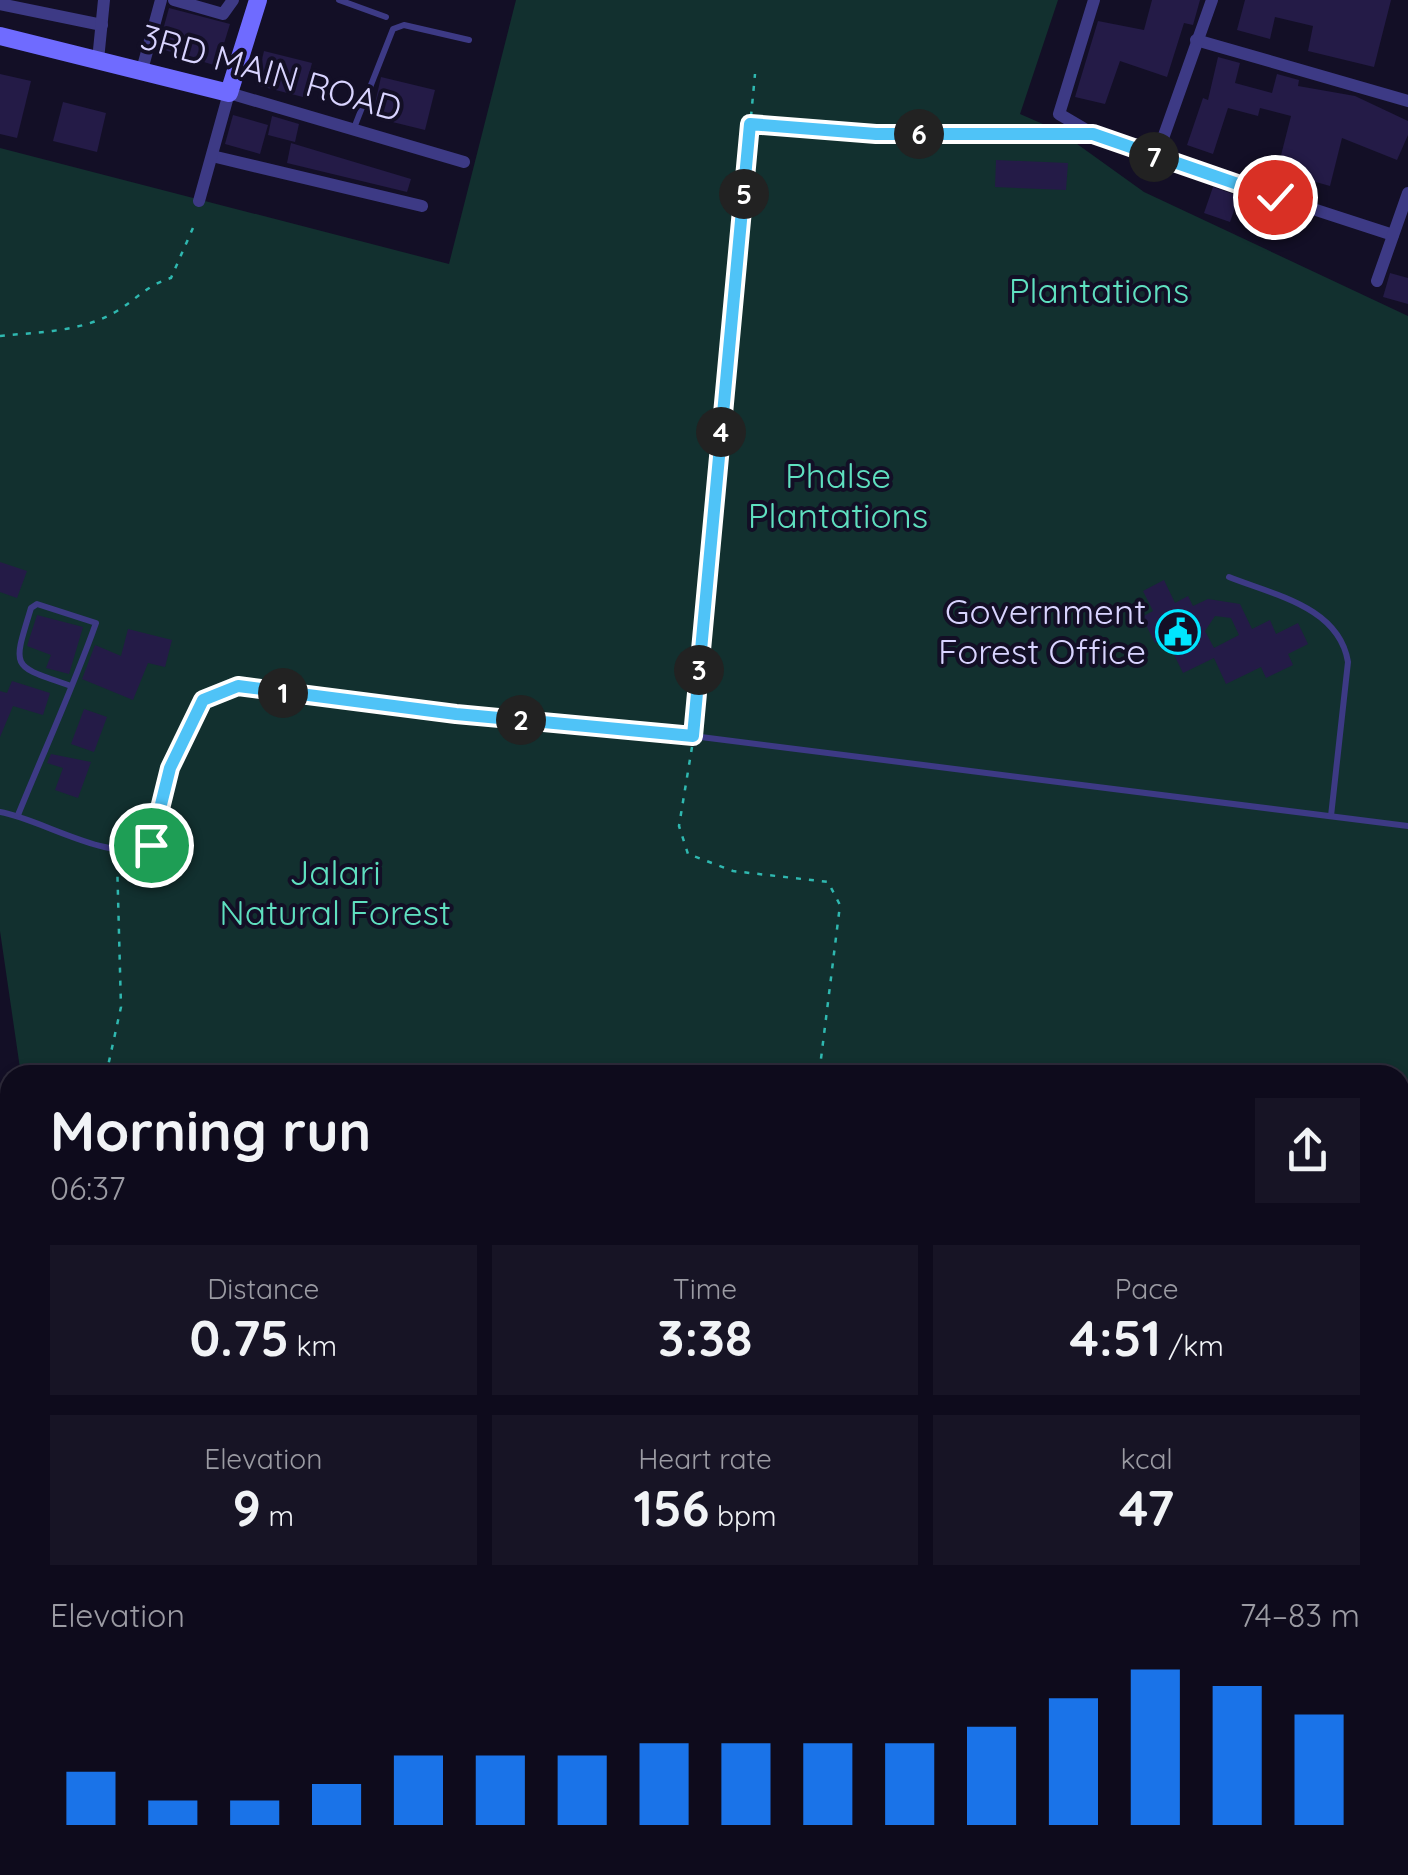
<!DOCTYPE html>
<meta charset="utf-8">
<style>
body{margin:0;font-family:Quicksand,sans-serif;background:#171425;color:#f1f3f6;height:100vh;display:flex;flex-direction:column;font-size:38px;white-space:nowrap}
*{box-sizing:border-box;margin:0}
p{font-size:32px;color:#9b9ba3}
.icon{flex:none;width:55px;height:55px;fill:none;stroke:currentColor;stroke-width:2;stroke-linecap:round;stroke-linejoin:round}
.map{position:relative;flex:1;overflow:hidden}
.panel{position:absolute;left:0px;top:1065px;width:1410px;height:810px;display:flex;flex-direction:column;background:#0e0b1c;border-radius:30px 30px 0 0;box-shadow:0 2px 8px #0004,0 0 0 2px #2e2b3b}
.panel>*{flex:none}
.pin{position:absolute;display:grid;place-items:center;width:85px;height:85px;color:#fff;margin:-42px;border:5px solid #fff;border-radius:50%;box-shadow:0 2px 10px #0007}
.km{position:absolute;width:50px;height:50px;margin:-25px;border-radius:50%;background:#222;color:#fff;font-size:28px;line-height:50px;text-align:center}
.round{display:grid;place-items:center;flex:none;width:105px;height:105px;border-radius:0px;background:#171425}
.summary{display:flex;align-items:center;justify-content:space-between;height:170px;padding:0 50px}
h1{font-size:55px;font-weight:700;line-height:75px}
.metrics{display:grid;grid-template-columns:repeat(3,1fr);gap:15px;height:170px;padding:10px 50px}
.metrics div{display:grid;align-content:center;border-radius:0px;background:#171425;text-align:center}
.metrics b{font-size:50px;font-weight:700}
.metrics small{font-size:28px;font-weight:400}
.metrics p{font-size:28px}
.chart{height:280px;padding:20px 50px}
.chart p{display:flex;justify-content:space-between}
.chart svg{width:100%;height:180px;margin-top:10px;stroke:#1a73e8;stroke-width:6}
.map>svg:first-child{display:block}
.green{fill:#12302f}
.building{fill:#241b47;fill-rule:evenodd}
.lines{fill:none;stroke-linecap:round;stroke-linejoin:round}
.path{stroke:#2fb8b0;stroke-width:2.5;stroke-dasharray:5 8;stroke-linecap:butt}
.lane{stroke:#3d3a85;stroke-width:6}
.street{stroke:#3d3a85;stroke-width:12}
.secondary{stroke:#6f6bff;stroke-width:18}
.route-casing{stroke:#fff;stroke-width:20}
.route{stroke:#4fc3f7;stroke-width:12}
.labels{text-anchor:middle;stroke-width:8;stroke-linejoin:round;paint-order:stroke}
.street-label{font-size:35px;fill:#d9d4ff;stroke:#130f26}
.park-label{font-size:35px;fill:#5fe0c0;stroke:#130f26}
.poi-label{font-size:35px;fill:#d9d4ff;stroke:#130f26;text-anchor:end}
</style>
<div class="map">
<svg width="1408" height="1875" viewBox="0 0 1408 1875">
<rect width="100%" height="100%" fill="#130f26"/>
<!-- green -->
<g class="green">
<polygon points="516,0 1058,0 1020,114 1059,131 1144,192 1408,316 1408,1439 1400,1439 1400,1075 21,1075 0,931 0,148 449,264"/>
<polygon points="1408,1607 1408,1875 1346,1875 1345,1865 1400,1865 1400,1614"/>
</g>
<!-- building -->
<g class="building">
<polygon points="1152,0 1200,0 1193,25 1184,23 1167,77 1120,61 1105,104 1075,97 1098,21 1144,30"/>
<polygon points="1245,0 1391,0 1374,67 1308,51 1313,26 1275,17 1270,39 1237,30"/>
<polygon points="169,8 230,24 217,66 158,48"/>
<polygon points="264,51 312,63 303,97 256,85"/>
<polygon points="1218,57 1240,63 1235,83 1272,93 1277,74 1299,80 1298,86 1355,96 1408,121 1408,135 1397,160 1342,138 1330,186 1277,171 1291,116 1260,108 1258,116 1228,108 1213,154 1187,145 1203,98 1208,100"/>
<polygon points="0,74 31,81 17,138 0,134"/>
<polygon points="381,77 435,90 425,130 372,117"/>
<polygon points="63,102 106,113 97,152 53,141"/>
<polygon points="233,115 268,125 260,154 225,144"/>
<polygon points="272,116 299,124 295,142 268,135"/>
<polygon points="291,143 411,179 407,192 287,163"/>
<polygon points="996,160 1068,163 1066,190 995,187"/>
<polygon points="1213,187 1239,196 1230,222 1204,213"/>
<polygon points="1390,273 1408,278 1408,304 1383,297"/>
<polygon points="0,562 27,571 17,598 0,592"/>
<path d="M 1164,580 L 1175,603 L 1188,596 L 1193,606 L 1208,599 L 1240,604 L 1252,629 L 1270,620 L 1276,634 L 1298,623 L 1308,644 L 1288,654 L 1293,665 L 1266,678 L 1261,667 L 1226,684 L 1214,658 L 1183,673 L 1166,638 L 1155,643 L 1142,617 L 1153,611 L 1143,591 ZM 1215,616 L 1231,618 L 1239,635 L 1214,648 L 1205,631 Z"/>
<polygon points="37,615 83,627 69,674 46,668 51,655 27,646"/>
<polygon points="128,629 172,640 165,667 148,663 133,700 82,679 95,645 121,656"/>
<polygon points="12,681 50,693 43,715 13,706 0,737 0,691 7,693"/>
<polygon points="84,709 107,717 94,752 71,744"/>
<polygon points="51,754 91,762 78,798 55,790 63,768 47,763"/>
</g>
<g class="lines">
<!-- path -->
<g class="path">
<polyline points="750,124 876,134 1056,131"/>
<path d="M 0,336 C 38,332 83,332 117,311 C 137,299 147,285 171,278 L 196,221"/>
<polyline points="694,725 755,74"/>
<polyline points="692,747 679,826 688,854 733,871 828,882 840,905 819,1075"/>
<polyline points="106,1075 121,1007 117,859"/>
</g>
<!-- lane -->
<g class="lane">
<polyline points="339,0 386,17"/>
<polyline points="354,128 393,29 404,25 469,40"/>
<path d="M 1229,577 C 1274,595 1339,607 1348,662 L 1331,816"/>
<path d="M 0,812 C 42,819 112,865 151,845 L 169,768 L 203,700 L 237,686 L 456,714 L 693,736 L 1408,826"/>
<path d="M 18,815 C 44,751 73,688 96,623 L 37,604 L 31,608 C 12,670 11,665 71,686"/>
</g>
<!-- street -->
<g class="street">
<polyline points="174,0 223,14 233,0"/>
<polyline points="1094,0 1059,114 1093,134 1156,158 1393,235"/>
<polyline points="0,4 102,25"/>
<polyline points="1196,40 1408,101"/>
<polyline points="98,60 104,0"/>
<polyline points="142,70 161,0"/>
<polyline points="212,156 422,206"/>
<polyline points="1156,158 1212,0"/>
<polyline points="199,201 229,93 464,162"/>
<polyline points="1377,281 1408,193"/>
<polyline points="0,1229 10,1229"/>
<polyline points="0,1293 10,1293"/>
<polyline points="0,1367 10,1368"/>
<polyline points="0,1444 10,1444"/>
<polyline points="0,1520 10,1521"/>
<polyline points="0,1684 10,1684"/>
<polyline points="0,1830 1,1830"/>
<polyline points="812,1865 812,1875"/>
<polyline points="1147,1865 1149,1875"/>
<polyline points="166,1875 168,1865"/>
<polyline points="266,1875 268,1865"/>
<polyline points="344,1875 346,1865"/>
<polyline points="433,1875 435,1865"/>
<polyline points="523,1875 525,1865"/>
<polyline points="617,1875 619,1865"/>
<polyline points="706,1875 708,1865"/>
</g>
<!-- secondary -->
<g class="secondary">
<polyline points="0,36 229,93 258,0"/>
<polyline points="0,1142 10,1217"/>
<polyline points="85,1875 87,1865"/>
</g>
</g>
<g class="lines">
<!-- route casing -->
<g class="route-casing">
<polyline id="route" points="151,845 170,768 203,700 238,686 456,714 693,736 750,124 876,134 1093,134 1275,197"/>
</g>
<!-- route -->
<use href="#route" class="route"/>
</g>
<!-- icons -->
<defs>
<g id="civic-ring" transform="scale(2.25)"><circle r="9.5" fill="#130f26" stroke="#00e5ff" stroke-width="1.5"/><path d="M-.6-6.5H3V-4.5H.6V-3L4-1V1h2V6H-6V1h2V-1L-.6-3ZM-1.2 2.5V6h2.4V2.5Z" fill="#00e5ff"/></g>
</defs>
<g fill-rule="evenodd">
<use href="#civic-ring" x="1178" y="632"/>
</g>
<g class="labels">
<!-- street labels -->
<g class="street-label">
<text transform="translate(271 73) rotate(16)" y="12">3RD MAIN ROAD</text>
</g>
<!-- park labels -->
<g class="park-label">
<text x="1099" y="303">Plantations</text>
<text x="838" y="488">Phalse<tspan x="838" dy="40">Plantations</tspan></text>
<text x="335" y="885">Jalari<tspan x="335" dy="40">Natural Forest</tspan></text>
</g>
<!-- poi labels -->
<g class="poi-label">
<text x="1146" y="624">Government<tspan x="1146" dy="40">Forest Office</tspan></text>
</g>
</g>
</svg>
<div class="pin" style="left:151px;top:845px;background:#1e9e55"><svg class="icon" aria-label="arrive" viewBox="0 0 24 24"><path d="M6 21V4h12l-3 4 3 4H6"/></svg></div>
<div class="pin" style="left:1275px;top:197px;background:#d93025"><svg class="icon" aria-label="check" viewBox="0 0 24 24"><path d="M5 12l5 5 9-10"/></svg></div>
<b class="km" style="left:283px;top:693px">1</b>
<b class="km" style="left:521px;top:720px">2</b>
<b class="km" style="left:699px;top:670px">3</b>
<b class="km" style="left:721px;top:432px">4</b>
<b class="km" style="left:744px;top:194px">5</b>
<b class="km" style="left:919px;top:134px">6</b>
<b class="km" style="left:1154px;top:157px">7</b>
<section class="panel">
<div class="summary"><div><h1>Morning run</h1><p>06:37</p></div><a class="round"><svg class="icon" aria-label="share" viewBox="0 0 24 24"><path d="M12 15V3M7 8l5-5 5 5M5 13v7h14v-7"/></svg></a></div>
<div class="metrics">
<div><p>Distance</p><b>0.75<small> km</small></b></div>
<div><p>Time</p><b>3:38</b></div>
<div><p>Pace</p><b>4:51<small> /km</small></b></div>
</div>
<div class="metrics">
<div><p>Elevation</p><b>9<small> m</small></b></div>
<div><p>Heart rate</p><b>156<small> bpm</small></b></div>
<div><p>kcal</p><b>47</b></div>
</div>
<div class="chart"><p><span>Elevation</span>74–83 m</p>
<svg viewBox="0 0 160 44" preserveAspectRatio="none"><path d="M5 44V31M15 44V38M25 44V38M35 44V34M45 44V27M55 44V27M65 44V27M75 44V24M85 44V24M95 44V24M105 44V24M115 44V20M125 44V13M135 44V6M145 44V10M155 44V17"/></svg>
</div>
</section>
</div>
